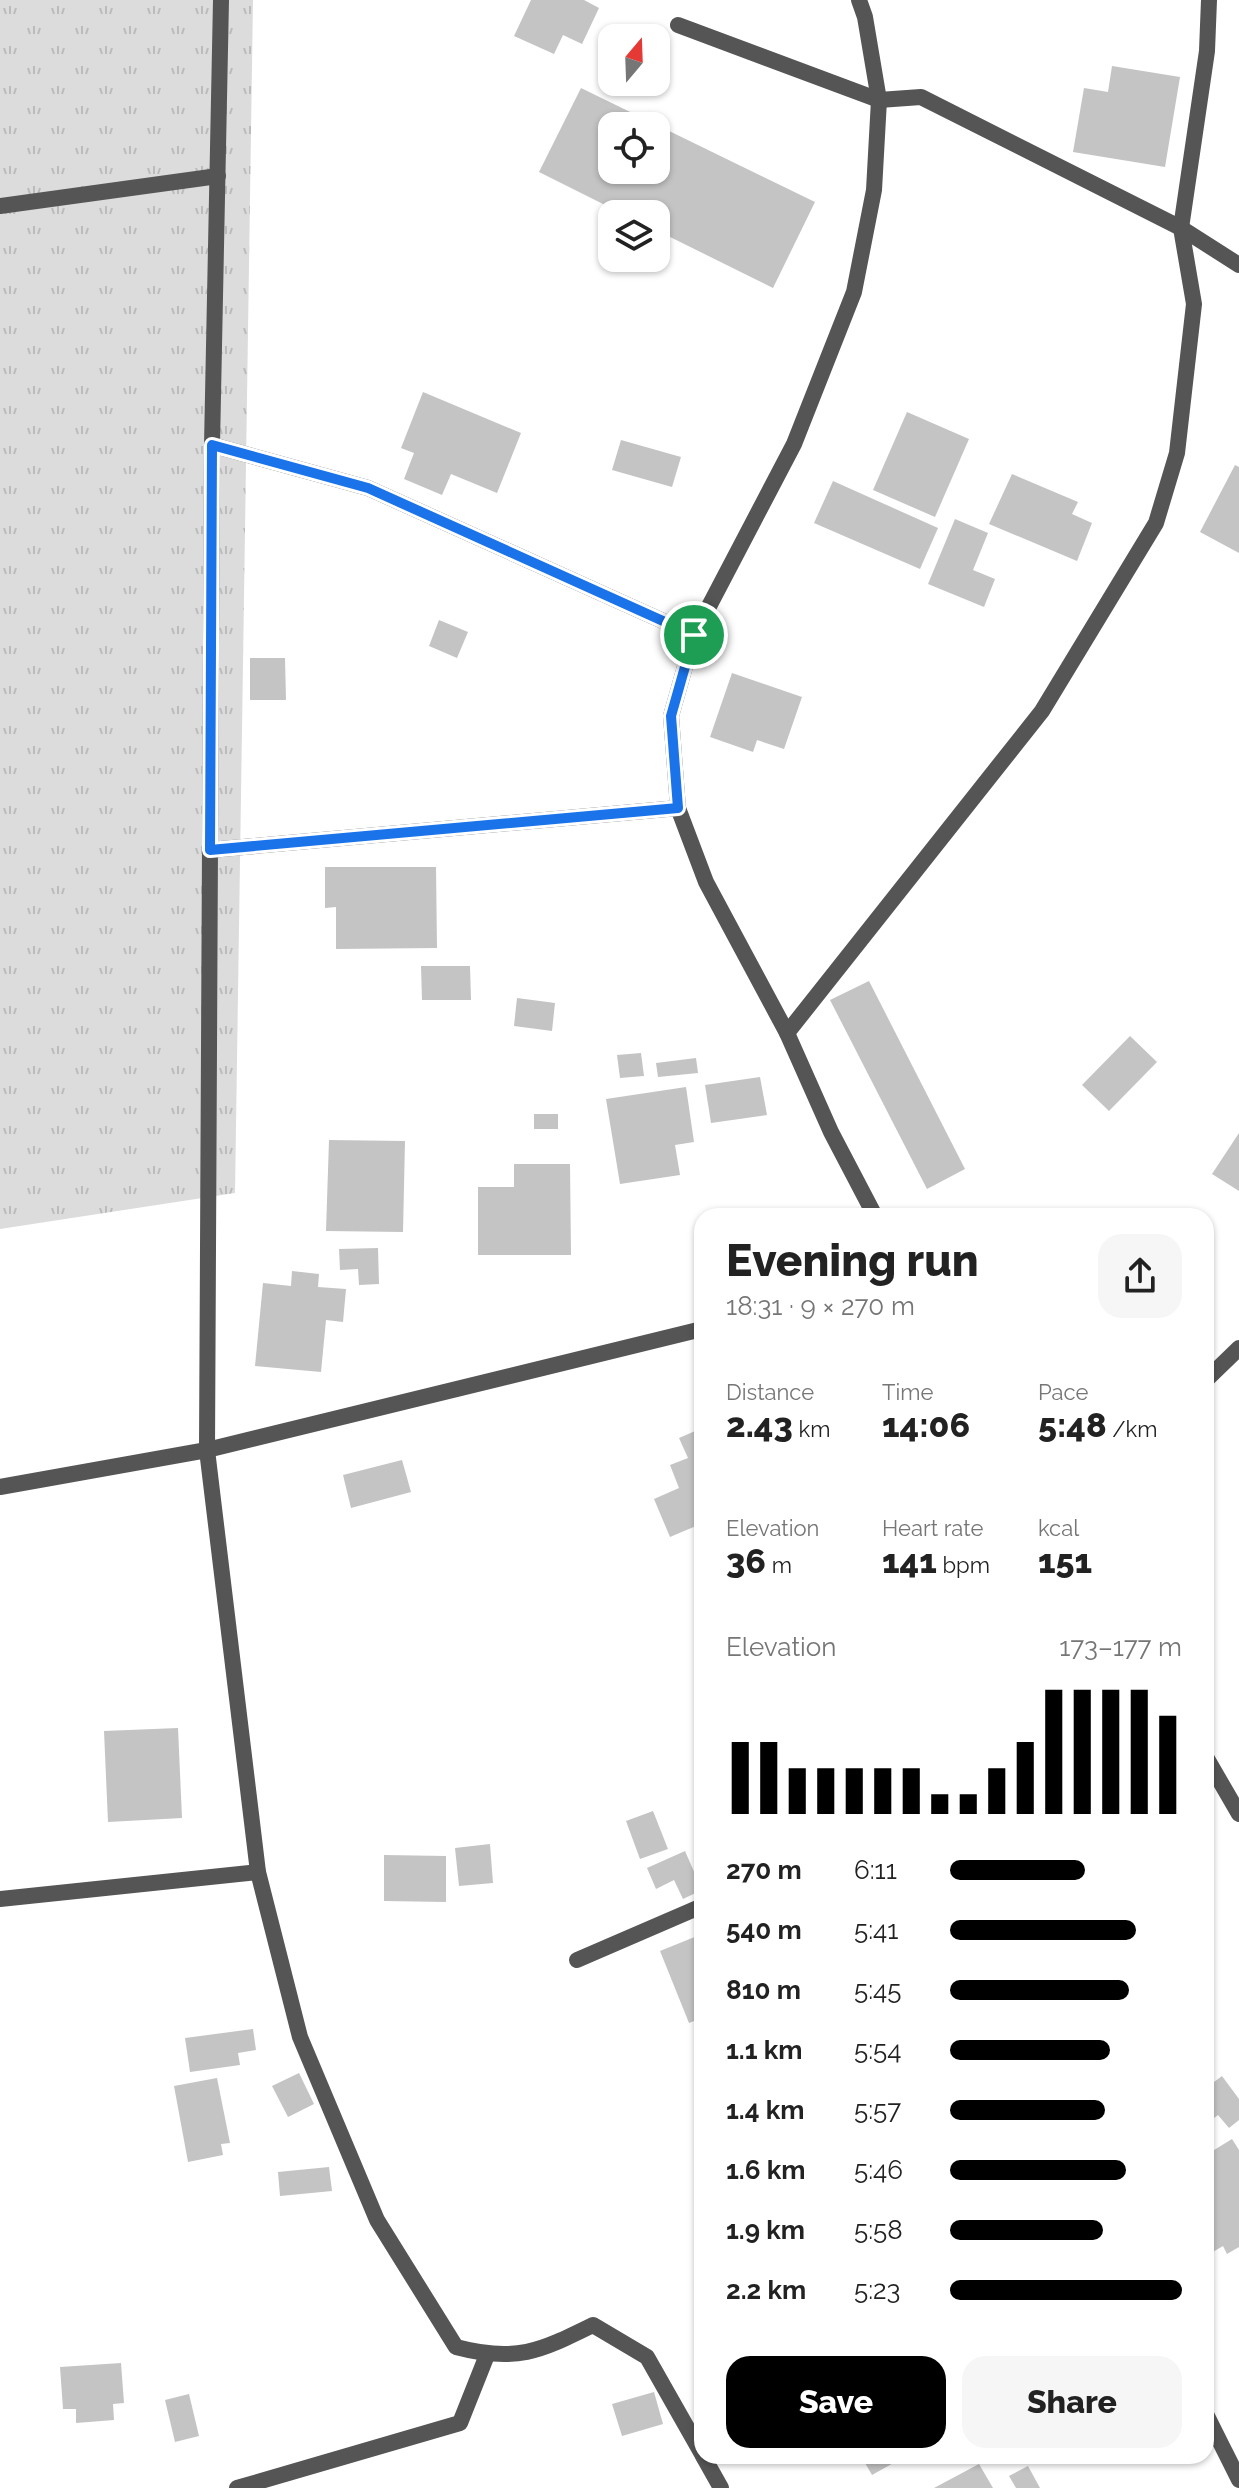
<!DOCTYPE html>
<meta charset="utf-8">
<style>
body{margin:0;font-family:Raleway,sans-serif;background:#f6f6f6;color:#222;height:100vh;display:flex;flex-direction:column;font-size:30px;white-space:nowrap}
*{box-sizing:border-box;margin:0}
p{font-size:26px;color:#767676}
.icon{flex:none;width:44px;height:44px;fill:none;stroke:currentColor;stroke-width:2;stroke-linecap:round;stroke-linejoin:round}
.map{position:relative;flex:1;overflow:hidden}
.side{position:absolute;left:694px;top:1208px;width:520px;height:1256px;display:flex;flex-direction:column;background:#fff;border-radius:24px;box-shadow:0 2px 6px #0004}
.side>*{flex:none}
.needle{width:52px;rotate:19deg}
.tools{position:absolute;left:598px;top:24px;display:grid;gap:16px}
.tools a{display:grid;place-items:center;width:72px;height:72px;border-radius:16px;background:#fff;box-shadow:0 2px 6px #0004;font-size:40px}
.pin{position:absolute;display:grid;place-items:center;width:68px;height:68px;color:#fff;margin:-34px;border:4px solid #fff;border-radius:50%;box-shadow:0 2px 8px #0007}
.round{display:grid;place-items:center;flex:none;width:84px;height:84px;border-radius:24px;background:#f6f6f6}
.summary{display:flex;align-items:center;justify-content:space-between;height:136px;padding:0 32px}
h1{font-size:44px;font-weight:800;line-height:60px}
.metrics{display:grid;grid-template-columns:repeat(3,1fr);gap:12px;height:136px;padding:8px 32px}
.metrics div{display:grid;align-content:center}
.metrics b{font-size:34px;font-weight:800}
.metrics small{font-size:22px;font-weight:400}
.metrics p{font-size:22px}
.chart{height:224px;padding:16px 32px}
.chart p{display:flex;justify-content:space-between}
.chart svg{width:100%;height:144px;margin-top:8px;stroke:#000;stroke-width:6}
.cta{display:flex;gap:16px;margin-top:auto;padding:16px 32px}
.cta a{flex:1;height:92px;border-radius:24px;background:#000;color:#fff;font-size:32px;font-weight:800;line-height:92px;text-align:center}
.cta a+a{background:#f6f6f6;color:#222}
ul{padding:0 32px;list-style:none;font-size:26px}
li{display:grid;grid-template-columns:128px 96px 1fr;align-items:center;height:60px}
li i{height:20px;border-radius:10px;background:#000}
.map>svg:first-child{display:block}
.grass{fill:url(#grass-tufts)}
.building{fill:#c4c4c4;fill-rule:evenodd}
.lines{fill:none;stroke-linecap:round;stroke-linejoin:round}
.service{stroke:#555;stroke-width:16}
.minor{stroke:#555;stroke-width:16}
.route-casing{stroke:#fff;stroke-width:16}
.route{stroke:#1a73e8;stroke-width:10}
</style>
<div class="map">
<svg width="1239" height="2488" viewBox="0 0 1239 2488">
<defs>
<pattern id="grass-tufts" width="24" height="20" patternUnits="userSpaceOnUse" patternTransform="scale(2)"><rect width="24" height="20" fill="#dcdcdc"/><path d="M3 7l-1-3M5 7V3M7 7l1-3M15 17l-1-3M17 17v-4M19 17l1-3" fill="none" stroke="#bbb"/></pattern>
</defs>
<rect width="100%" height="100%" fill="#fff"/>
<!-- grass -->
<polygon class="grass" points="0,0 253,0 235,1193 0,1229"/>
<!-- building -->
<g class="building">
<polygon points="531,0 584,0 599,8 582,44 563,35 554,54 514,36"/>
<polygon points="1112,66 1180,77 1165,167 1073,152 1084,88 1108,92"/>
<path d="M 581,88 L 815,202 L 773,288 L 656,230 L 656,214 L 623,214 L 539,172 ZM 612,126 L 656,126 L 656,170 L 612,170 Z"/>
<polygon points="423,392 521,433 497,493 451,474 442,495 404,479 414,453 401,448"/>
<polygon points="907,412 969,439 935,517 873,490"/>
<polygon points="621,440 681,457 672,487 612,470"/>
<polygon points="1235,465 1239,467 1239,553 1200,532"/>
<polygon points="1012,474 1078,502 1072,514 1092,523 1077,561 989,524"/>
<polygon points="833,481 938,528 920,569 814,523"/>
<polygon points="955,519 988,533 973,570 995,579 984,607 928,584"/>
<polygon points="439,620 468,632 457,658 429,646"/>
<polygon points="250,658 285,658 286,700 250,700"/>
<polygon points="732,673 802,697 784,749 757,740 753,752 710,737"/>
<polygon points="325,867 436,867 437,948 336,949 336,907 325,908"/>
<polygon points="421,966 470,966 471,1000 422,1000"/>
<polygon points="869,981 965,1169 927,1189 830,1000"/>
<polygon points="517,998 555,1003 552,1031 514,1026"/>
<polygon points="1130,1036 1157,1062 1109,1111 1082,1085"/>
<polygon points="641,1053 644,1076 620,1078 617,1055"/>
<polygon points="696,1058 698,1073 658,1077 656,1063"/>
<polygon points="760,1077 767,1115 711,1123 705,1085"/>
<polygon points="686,1087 694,1142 675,1145 680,1175 620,1184 606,1099"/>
<rect x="534" y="1114" width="24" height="15"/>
<polygon points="1239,1133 1239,1191 1212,1174"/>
<polygon points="329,1140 405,1141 403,1232 326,1231"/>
<polygon points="514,1164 570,1164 571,1255 478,1255 478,1187 514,1187"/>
<polygon points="378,1248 379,1284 359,1285 358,1269 340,1270 339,1249"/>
<polygon points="292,1271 319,1274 318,1287 346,1289 343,1322 326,1320 321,1372 255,1366 263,1283 291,1286"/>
<polygon points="702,1428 702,1541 696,1526 670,1537 654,1499 679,1488 670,1465 688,1458 679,1438"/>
<polygon points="402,1460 411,1492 351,1508 343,1475"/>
<polygon points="178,1728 182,1818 108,1822 104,1731"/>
<polygon points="653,1811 668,1849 640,1859 626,1821"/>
<polygon points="490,1844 493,1883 459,1886 455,1848"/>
<polygon points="685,1851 702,1890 683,1899 674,1880 656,1889 647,1868"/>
<polygon points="384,1855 446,1856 446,1902 384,1901"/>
<polygon points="702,1934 702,2018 689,2023 660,1951"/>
<polygon points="253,2029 256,2050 238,2053 240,2065 190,2072 185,2038"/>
<polygon points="299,2073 314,2104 288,2117 272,2086"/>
<polygon points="1222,2076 1239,2099 1239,2120 1229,2128 1218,2115 1206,2124 1206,2088"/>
<polygon points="217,2078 230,2143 221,2144 223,2155 188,2162 174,2086"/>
<polygon points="1232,2139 1239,2150 1239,2247 1227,2254 1223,2246 1206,2256 1206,2155"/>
<polygon points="329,2167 332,2191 280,2196 278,2172"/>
<polygon points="121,2363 124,2403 113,2404 114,2420 76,2423 76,2409 63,2409 60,2367"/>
<polygon points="654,2392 663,2424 622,2436 612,2404"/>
<polygon points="189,2394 199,2436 175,2442 165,2400"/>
<polygon points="861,2456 906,2456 872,2475"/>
<polygon points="979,2464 993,2488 934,2488"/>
<polygon points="1028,2466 1040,2488 1016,2488 1009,2476"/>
</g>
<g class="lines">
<!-- service -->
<polyline class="service" points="678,25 879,100"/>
<!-- minor -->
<g class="minor">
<path d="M 221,0 L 212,445 L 207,1450 L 258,1872 L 300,2037 L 377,2220 L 456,2347 C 516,2363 540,2351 593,2325 L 647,2357 L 702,2454"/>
<polyline points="859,0 865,17 879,100 874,190 854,292 794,444 694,635 671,716 678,808 706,882 787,1033 831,1132 875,1216"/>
<polyline points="879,100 921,97 1181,228 1239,265"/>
<polyline points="0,206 218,176"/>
<polyline points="212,445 368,488 694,635"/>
<polyline points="210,850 678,808"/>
<polyline points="787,1033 1042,711 1156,523 1177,453 1194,304 1181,228 1207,51 1209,0"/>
<polyline points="1206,1380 1239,1348"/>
<polyline points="0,1487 207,1450 702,1329"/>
<polyline points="1206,1757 1239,1814"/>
<polyline points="0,1899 258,1872"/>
<polyline points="577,1960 702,1906"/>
<polyline points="1206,2414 1239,2480"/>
<polyline points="703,2456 721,2488"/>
<polyline points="237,2488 460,2423 487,2355"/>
</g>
</g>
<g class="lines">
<!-- route casing -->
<g class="route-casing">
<polygon id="route" points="212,445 368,488 694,635 671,716 678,808 210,850"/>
</g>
<!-- route -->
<use href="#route" class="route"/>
</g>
</svg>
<div class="tools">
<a><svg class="needle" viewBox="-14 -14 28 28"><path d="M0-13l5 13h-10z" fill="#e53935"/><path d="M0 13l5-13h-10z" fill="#767676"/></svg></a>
<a><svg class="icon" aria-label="locate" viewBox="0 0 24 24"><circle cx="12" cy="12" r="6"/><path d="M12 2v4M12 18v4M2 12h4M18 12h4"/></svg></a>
<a><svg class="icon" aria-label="layers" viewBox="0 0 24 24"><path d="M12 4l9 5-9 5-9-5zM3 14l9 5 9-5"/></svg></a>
</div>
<div class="pin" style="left:694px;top:635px;background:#1e9e55"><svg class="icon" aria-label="arrive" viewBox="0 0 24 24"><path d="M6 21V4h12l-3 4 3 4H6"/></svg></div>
<section class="side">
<div class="summary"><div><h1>Evening run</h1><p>18:31 · 9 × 270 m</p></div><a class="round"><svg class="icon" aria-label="share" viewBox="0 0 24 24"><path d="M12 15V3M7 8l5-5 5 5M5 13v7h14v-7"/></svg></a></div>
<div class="metrics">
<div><p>Distance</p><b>2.43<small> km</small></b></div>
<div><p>Time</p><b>14:06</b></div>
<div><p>Pace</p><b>5:48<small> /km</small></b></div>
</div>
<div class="metrics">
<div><p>Elevation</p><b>36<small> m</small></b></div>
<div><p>Heart rate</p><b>141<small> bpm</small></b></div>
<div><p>kcal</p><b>151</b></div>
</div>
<div class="chart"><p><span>Elevation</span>173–177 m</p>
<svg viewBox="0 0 160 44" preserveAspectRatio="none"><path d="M5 44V22M15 44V22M25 44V30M35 44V30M45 44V30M55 44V30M65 44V30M75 44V38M85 44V38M95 44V30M105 44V22M115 44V6M125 44V6M135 44V6M145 44V6M155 44V14"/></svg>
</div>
<ul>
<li><b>270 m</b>6:11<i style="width:58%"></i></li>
<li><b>540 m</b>5:41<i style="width:80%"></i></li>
<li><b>810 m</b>5:45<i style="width:77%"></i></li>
<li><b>1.1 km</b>5:54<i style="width:69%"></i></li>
<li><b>1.4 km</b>5:57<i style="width:67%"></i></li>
<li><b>1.6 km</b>5:46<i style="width:76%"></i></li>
<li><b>1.9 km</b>5:58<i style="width:66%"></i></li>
<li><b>2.2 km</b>5:23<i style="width:100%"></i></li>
</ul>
<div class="cta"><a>Save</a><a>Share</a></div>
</section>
</div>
